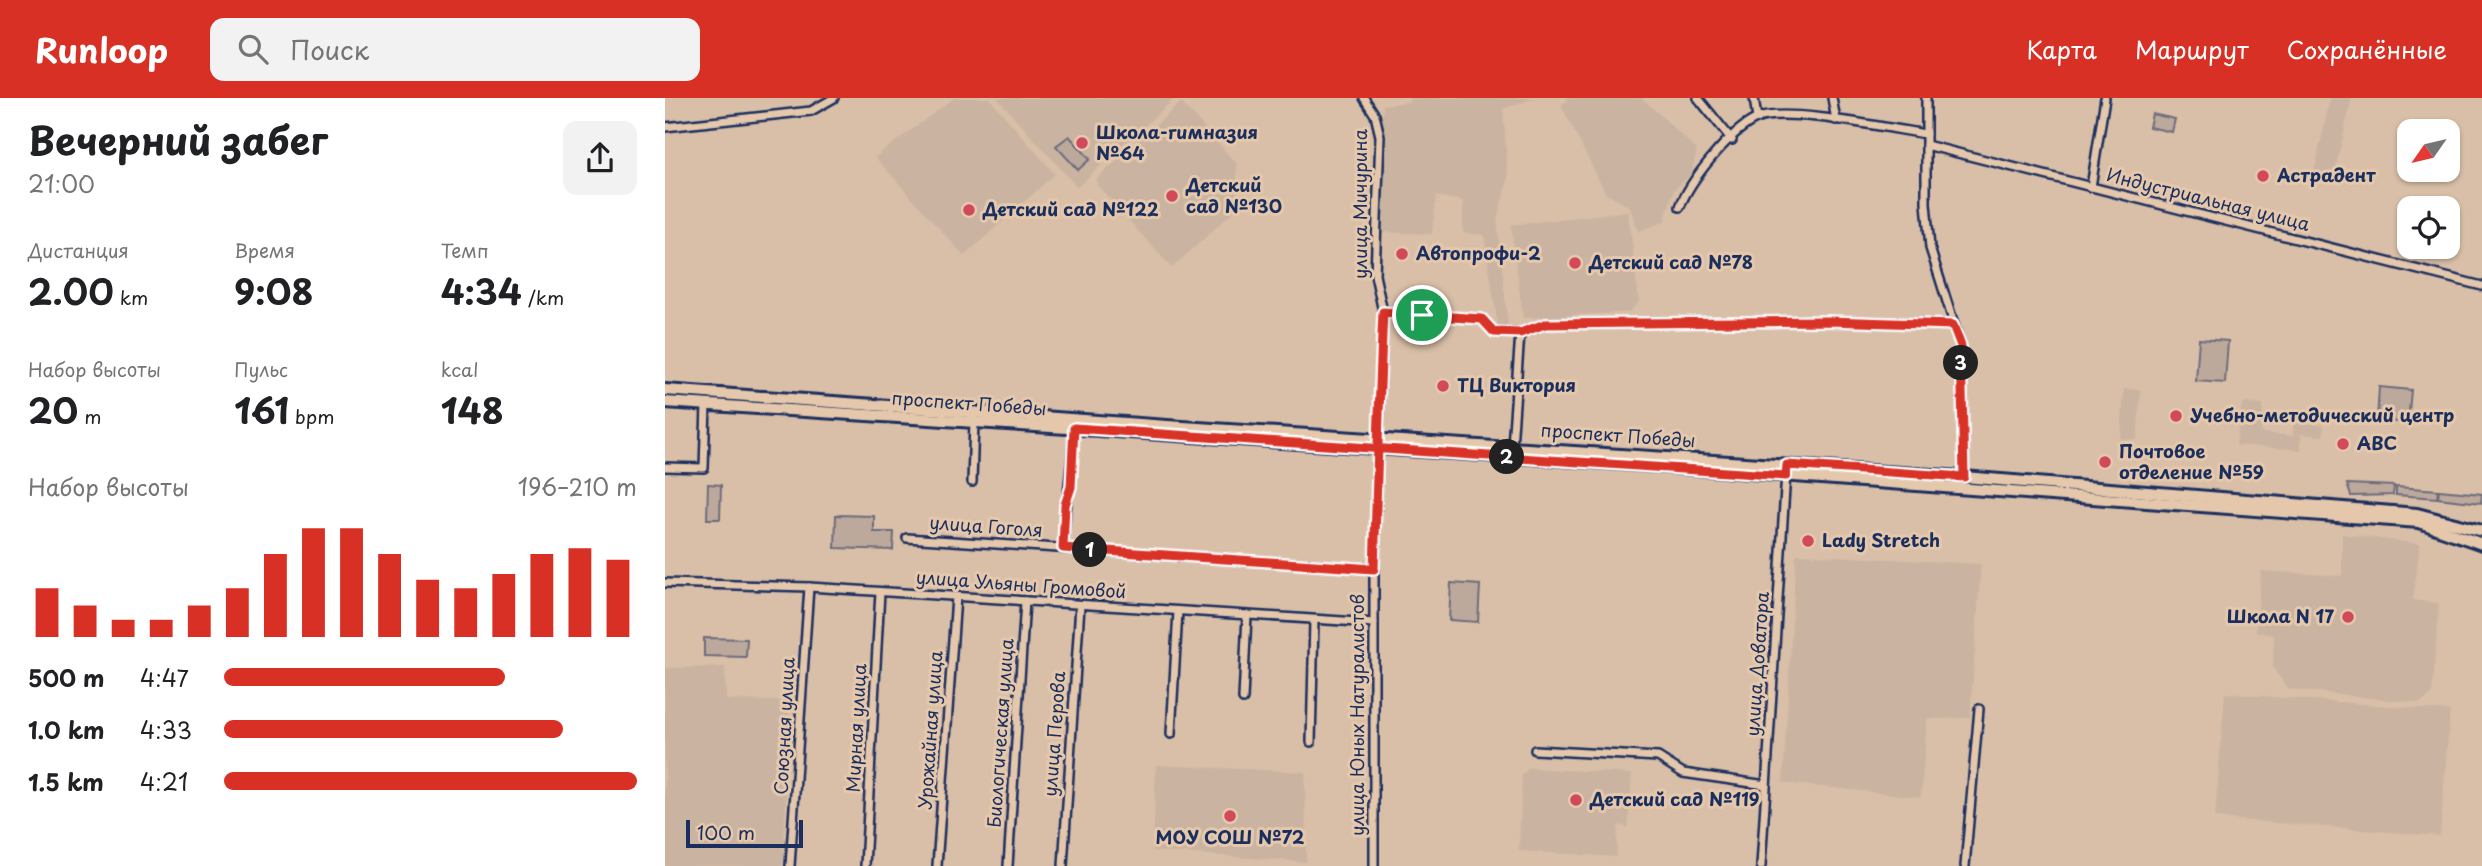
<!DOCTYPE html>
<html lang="ru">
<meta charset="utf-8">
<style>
body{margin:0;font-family:"Playpen Sans",sans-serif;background:#f2f2f2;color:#202124;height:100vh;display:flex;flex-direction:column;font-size:26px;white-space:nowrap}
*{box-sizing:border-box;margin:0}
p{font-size:23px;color:#757577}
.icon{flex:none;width:38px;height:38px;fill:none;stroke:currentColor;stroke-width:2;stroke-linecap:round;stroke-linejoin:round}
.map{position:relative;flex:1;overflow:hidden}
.sheet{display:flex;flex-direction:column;background:#fff;width:665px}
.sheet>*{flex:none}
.needle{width:46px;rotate:236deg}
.controls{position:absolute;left:1732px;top:21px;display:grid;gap:14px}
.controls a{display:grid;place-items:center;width:63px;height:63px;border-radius:14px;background:#fff;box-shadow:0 2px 5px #0004;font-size:35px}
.scale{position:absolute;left:21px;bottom:18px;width:117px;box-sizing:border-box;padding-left:7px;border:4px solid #1b2f5e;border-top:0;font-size:19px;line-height:24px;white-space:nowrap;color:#1b2f5e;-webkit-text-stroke:5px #e5c8ac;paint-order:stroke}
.pin{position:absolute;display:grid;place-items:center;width:60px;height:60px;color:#fff;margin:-30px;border:4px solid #fff;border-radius:50%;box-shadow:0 2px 7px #0007}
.km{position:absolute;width:35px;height:35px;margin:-18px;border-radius:50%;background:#222;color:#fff;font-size:19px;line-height:35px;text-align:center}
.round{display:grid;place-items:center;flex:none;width:74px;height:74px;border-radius:14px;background:#f2f2f2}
.overview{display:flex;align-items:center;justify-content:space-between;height:119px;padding:0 28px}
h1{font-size:38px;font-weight:700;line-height:52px}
.figures{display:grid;grid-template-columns:repeat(3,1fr);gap:10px;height:119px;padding:7px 28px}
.figures div{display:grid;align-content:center}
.figures b{font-size:35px;font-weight:700}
.figures small{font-size:19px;font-weight:400}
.figures p{font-size:19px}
.chart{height:196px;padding:14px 28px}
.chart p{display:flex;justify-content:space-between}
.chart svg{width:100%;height:126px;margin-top:7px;stroke:#d93025;stroke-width:6}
ul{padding:0 28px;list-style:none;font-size:23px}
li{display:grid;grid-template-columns:112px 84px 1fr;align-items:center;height:52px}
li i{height:18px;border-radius:9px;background:#d93025}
header{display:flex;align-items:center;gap:42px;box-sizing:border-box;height:98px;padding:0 35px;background:#d93025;color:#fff}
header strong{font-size:33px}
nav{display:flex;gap:38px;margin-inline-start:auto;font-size:24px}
.search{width:490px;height:63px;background:#f2f2f2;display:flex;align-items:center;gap:18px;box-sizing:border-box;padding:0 24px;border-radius:14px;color:#757577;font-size:26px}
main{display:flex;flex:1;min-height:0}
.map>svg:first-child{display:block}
.built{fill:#cab3a1}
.green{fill:#bda99c;stroke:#6c6c7d;stroke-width:2}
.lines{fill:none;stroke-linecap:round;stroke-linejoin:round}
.minor-casing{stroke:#1b2f5e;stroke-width:12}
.secondary-casing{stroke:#1b2f5e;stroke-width:16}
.minor{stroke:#e5c8ac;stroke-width:7}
.secondary{stroke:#e5c8ac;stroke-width:10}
.route-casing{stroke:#fff;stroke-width:14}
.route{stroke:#d93025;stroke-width:9}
.poi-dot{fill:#d1495b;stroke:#e5c8ac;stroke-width:2.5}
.labels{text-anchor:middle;stroke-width:6;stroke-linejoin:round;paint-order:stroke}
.poi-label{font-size:18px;font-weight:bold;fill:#1b2f5e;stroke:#e5c8ac;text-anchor:start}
.street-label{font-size:18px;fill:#1b2f5e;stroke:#e5c8ac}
</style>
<header>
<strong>Runloop</strong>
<div class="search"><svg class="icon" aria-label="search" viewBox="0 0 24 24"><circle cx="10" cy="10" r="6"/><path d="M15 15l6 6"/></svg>Поиск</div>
<nav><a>Карта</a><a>Маршрут</a><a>Сохранённые</a></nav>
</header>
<main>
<section class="sheet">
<div class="overview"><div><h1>Вечерний забег</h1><p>21:00</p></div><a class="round"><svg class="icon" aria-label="share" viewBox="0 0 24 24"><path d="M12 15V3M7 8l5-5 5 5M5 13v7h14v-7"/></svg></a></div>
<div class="figures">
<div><p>Дистанция</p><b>2.00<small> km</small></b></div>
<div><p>Время</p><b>9:08</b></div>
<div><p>Темп</p><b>4:34<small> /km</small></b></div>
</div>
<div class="figures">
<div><p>Набор высоты</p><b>20<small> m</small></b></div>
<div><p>Пульс</p><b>161<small> bpm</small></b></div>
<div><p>kcal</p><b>148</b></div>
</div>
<div class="chart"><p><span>Набор высоты</span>196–210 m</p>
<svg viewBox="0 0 160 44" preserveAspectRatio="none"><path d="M5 44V27M15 44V33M25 44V38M35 44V38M45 44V33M55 44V27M65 44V15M75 44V6M85 44V6M95 44V15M105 44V24M115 44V27M125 44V22M135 44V15M145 44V13M155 44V17"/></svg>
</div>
<ul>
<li><b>500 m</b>4:47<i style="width:68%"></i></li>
<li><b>1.0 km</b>4:33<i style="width:82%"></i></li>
<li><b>1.5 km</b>4:21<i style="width:100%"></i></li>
</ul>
</section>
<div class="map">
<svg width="1817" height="768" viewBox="0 0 1817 768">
<rect width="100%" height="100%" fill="#d9bfa7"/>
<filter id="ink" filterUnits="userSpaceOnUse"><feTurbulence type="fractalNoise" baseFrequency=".0143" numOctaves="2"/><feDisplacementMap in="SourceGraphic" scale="14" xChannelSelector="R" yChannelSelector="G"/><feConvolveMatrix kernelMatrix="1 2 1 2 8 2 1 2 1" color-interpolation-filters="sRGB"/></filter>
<g filter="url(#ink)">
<!-- built -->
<g class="built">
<polygon points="289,0 324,0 390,76 299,158 210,59"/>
<polygon points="332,0 510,0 412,89"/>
<polygon points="744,0 870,0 838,11 843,82 832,121 843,228 833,228 819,137 798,135 798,103 771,98 767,136 715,134 718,7 744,4"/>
<polygon points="901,0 977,0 1032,52 1026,76 1009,92 999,124 973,133 965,109 941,96 896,7 902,3"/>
<polygon points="1665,0 1687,0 1669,76 1649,75"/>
<polygon points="516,4 572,66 572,110 507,170 432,87 432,81"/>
<polygon points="963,113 974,204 964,214 858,220 846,127"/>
<polygon points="1459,291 1476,292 1472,342 1456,341"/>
<polygon points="1577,305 1598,307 1596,335 1628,338 1628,324 1659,327 1658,338 1636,336 1636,352 1571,347"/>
<polygon points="1677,436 1755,446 1748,502 1774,505 1767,597 1755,605 1623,591 1608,570 1609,537 1591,534 1596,473 1677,478"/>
<polygon points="1131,456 1316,466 1305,620 1262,621 1256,699 1118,685"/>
<polygon points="60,569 61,602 125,603 118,768 0,768 0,570"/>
<polygon points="1560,595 1785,613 1775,738 1550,720"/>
<polygon points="491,667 640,674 641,764 488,753"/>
<polygon points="864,670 967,676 963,729 953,727 951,759 854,753 857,677"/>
</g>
<!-- green -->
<g class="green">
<polygon points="1487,16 1510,21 1507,34 1484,29"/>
<polygon points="404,38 425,61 413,72 391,48"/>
<polygon points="1534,241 1563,243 1560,285 1531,283"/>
<polygon points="1714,289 1746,292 1743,325 1712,322"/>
<polygon points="43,386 56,387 55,421 42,421"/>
<polygon points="1682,386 1729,388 1728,397 1686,398"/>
<polygon points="1731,389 1773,392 1772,400 1731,397"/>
<polygon points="1774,392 1817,396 1816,405 1773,400"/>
<polygon points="171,417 209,418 209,434 229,434 228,452 170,450"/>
<polygon points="786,485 815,487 813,524 784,522"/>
<polygon points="39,540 82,541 81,559 39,558"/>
</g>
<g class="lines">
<!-- minor casing -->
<g class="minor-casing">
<g id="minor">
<polyline points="699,0 710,17 715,38 710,177 718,214 709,471 709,768"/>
<polyline points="1033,0 1067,42"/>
<polyline points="1089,0 1092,21"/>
<polyline points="1167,0 1171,22"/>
<polyline points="1261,0 1261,105 1265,150 1296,248 1299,379"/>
<polyline points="0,29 146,13 169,0"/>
<polyline points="1261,47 1817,188"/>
<polyline points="1426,89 1440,0"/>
<path d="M 1015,109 C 1025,82 1064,34 1091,21 C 1118,8 1227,31 1261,36"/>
<polyline points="718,214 817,221 829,234 855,235 880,226 1164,223 1288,227"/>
<polyline points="847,348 855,235"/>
<polyline points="0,369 39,370 41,306"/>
<polyline points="307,384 309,324"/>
<polyline points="242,440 709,471"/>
<path d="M 398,451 C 400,410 407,371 409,330"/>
<polyline points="0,485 144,489 709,525"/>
<polyline points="578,601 582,517"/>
<polyline points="506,636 513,513"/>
<polyline points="646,644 649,523"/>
<polyline points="870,652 993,659 1018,675 1101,687"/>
<polyline points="125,768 144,489"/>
<polyline points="200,768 215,494"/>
<polyline points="272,768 291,499"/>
<polyline points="343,768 360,503"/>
<polyline points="398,768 415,507"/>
<polyline points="1096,768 1121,375"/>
<polyline points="1300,768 1314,611"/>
</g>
</g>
<!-- secondary casing -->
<g class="secondary-casing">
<g id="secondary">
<polyline points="0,292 502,328 1299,379 1752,416 1817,433"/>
<polyline points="0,304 1005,369 1754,424 1817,446"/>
</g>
</g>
<!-- minor -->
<use href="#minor" class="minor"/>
<!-- secondary -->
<use href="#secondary" class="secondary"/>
</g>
</g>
<g class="lines" filter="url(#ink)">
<!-- route casing -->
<g class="route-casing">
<path id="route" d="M 757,217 L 718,214 C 714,300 712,385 709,471 L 398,450 L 400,407 L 406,389 L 409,330 C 646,347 884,361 1121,378 L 1122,367 L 1299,379 L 1296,248 L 1288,227 L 1164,223 L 880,226 L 855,235 L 829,234 L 817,221 L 757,217"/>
</g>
<!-- route -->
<use href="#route" class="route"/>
</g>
<!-- markers -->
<g class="poi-dot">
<circle cx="417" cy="45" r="7"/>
<circle cx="1598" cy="78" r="7"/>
<circle cx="507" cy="98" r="7"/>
<circle cx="304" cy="112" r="7"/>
<circle cx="737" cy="156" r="7"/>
<circle cx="910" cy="165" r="7"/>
<circle cx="778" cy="288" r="7"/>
<circle cx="1511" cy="318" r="7"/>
<circle cx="1678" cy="346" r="7"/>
<circle cx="1440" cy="364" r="7"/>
<circle cx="1143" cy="443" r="7"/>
<circle cx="1683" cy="519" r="7"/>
<circle cx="911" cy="702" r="7"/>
<circle cx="565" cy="718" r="7"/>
</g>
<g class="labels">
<!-- poi labels -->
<g class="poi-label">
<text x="431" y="41">Школа-гимназия<tspan x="431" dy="21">№64</tspan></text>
<text x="1612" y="84">Астрадент</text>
<text x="521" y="94">Детский<tspan x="521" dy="21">сад №130</tspan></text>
<text x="318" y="118">Детский сад №122</text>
<text x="751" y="162">Автопрофи-2</text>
<text x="924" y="171">Детский сад №78</text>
<text x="792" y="294">ТЦ Виктория</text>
<text x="1525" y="324">Учебно-методический центр</text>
<text x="1692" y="352">АВС</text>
<text x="1454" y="360">Почтовое<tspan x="1454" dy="21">отделение №59</tspan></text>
<text x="1157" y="449">Lady Stretch</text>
<text x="1669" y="525" text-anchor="end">Школа N 17</text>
<text x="925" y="708">Детский сад №119</text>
<text x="565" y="746" text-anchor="middle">МОУ СОШ №72</text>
</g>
<!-- street labels -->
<g class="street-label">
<text transform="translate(1543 102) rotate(14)" y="6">Индустриальная улица</text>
<text transform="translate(696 106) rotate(-90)" y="6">улица Мичурина</text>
<text transform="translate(304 306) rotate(4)" y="6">проспект Победы</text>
<text transform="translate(953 338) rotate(4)" y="6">проспект Победы</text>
<text transform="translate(321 429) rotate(4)" y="6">улица Гоголя</text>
<text transform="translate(356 487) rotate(4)" y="6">улица Ульяны Громовой</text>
<text transform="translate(1093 566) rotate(-86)" y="6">улица Доватора</text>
<text transform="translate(693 617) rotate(-90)" y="6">улица Юных Натуралистов</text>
<text transform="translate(120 628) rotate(-87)" y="6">Союзная улица</text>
<text transform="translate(192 630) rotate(-87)" y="6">Мирная улица</text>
<text transform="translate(266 632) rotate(-86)" y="6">Урожайная улица</text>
<text transform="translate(336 635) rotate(-86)" y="6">Биологическая улица</text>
<text transform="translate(390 636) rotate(-86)" y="6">улица Перова</text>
</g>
</g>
</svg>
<div class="controls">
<a><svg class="needle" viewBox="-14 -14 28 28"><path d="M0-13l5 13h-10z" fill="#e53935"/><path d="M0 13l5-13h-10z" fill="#757577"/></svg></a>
<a><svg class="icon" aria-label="locate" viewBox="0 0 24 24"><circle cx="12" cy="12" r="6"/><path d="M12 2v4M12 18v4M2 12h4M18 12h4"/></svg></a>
</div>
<div class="scale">100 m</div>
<div class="pin" style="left:757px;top:217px;background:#1e9e55"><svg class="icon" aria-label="arrive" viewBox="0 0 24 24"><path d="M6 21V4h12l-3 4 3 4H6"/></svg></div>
<b class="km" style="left:425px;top:452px">1</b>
<b class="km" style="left:842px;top:359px">2</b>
<b class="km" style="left:1296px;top:265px">3</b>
</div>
</main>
